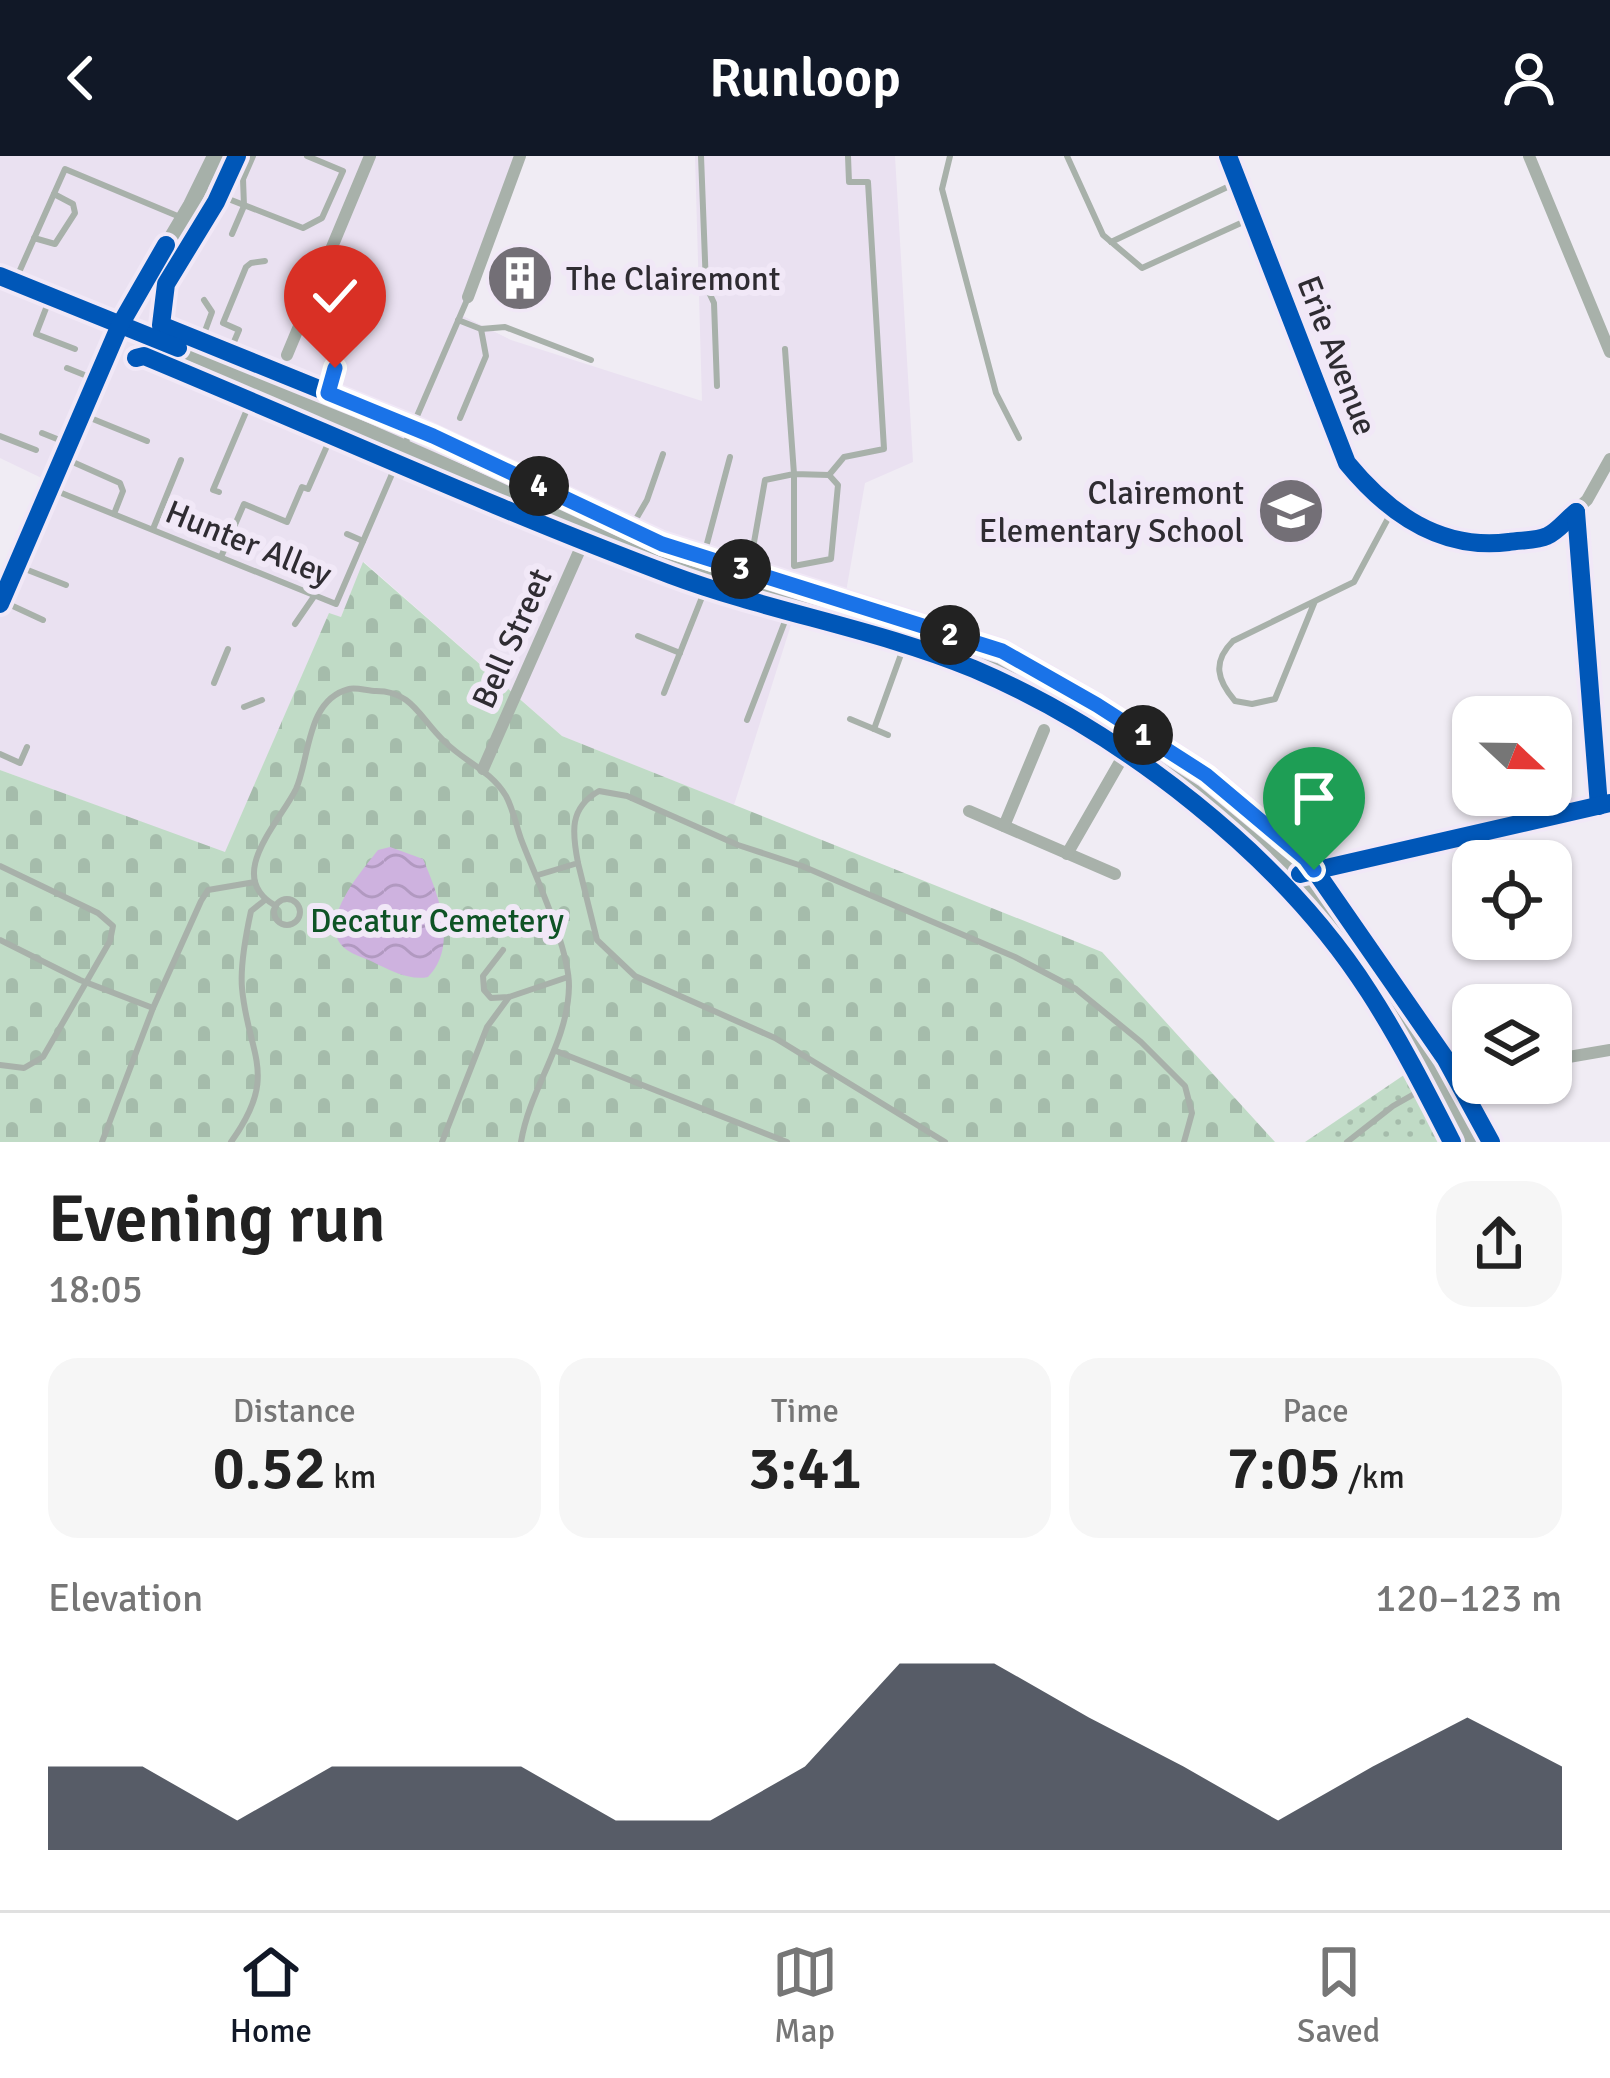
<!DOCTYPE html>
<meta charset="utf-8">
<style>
body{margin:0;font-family:Signika,sans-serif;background:#f6f6f6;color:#222;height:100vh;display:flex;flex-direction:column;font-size:45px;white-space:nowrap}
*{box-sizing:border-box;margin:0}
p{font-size:39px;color:#767676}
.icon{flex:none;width:66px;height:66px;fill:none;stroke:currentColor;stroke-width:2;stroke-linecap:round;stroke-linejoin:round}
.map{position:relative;height:986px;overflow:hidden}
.side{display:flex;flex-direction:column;background:#fff;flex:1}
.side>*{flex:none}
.needle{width:78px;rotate:112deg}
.tools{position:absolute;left:1452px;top:540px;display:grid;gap:24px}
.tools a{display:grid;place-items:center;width:120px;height:120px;border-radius:24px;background:#fff;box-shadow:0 3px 9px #0004;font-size:60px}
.pin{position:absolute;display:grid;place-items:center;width:102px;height:102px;color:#fff;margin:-123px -51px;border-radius:50% 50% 50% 0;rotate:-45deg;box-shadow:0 0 12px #0007}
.pin .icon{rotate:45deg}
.km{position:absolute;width:60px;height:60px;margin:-30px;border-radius:50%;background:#222;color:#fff;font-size:33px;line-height:60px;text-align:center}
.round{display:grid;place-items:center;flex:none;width:126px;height:126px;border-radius:36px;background:#f6f6f6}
.summary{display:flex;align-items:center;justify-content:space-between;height:204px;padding:0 48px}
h1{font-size:66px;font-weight:600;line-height:90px}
.stats{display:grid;grid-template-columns:repeat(3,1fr);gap:18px;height:204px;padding:12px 48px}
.stats div{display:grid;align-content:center;border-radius:30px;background:#f6f6f6;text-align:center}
.stats b{font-size:60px;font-weight:600}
.stats small{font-size:33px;font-weight:400}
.stats p{font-size:33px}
.chart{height:336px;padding:24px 48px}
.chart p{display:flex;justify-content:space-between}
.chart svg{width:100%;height:216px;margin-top:12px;fill:#111827;opacity:.7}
header{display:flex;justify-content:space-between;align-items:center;height:156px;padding:0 48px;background:#111827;color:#fff;font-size:54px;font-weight:600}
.menu{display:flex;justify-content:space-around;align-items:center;height:168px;border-top:3px solid #e0e0e0;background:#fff;font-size:33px;color:#767676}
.menu a{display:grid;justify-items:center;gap:6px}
.menu .on{color:#111827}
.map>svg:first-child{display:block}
.built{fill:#eae1f1}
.grass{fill:url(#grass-dots)}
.cemetery{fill:url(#cemetery-stones)}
.water{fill:url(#water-waves)}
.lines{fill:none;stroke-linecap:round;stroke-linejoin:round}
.service{stroke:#a8b1aa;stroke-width:6}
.minor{stroke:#a8b1aa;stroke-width:12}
.secondary{stroke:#a6b0a9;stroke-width:16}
.cycleway-casing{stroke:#f1e8f7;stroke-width:26}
.cycleway{stroke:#0057b8;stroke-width:18}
.route-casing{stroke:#fff;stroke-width:24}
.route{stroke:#1a73e8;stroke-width:15}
.labels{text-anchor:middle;stroke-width:12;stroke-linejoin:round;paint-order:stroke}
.poi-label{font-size:33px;fill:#2f2c32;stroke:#f1e8f7;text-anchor:start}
.street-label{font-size:33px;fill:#2f2c32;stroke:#f1e8f7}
.park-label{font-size:33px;fill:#0e5325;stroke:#f1e8f7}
</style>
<header><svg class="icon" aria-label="back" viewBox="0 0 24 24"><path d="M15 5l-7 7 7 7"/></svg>Runloop<svg class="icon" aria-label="person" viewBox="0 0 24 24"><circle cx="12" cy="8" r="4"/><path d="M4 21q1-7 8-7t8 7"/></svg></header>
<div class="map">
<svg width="1610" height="986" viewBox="0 0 1610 986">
<defs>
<pattern id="grass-dots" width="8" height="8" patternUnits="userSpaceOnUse" patternTransform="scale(3)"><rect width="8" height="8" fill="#c0dbc6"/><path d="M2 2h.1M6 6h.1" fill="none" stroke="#a5bcab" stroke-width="1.8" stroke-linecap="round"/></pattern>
<pattern id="cemetery-stones" width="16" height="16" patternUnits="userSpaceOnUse" patternTransform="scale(3)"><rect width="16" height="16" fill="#c0dbc6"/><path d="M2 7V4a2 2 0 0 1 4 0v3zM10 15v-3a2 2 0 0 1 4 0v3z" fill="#a5bcab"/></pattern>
<pattern id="water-waves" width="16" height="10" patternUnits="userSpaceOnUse" patternTransform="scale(3)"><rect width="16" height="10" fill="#ceb2df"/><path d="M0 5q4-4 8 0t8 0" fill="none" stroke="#b199c0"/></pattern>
</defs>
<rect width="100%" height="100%" fill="#f0ecf4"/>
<!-- built -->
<polygon class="built" points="0,0 521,0 463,160 511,184 702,245 695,0 895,0 913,306 865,327 842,459 797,450 734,649 562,580 364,406 341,461 329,458 225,697 0,614 0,449 54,328 0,302"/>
<!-- grass -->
<polygon class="grass" points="1432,900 1470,986 1305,986"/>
<!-- cemetery -->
<polygon class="cemetery" points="363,406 562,580 1102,796 1275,986 0,986 0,614 225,696 329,457 341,461"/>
<!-- water -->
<path class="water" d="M 390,691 L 423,703 C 438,738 459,790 428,821 C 410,825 389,814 373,806 C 365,802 354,799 347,794 C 313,769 362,715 378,694 Z"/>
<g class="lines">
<!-- service -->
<g class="service">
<polyline points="701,0 706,130 714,147 717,230"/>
<polyline points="950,0 942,33 996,237 1019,282"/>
<polyline points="1067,0 1103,79 1142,112 1252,62"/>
<polyline points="203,33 303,72 322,62 343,15 307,0"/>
<polyline points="232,78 244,50 243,23 253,0"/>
<polyline points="34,82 55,88 75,57 73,48 54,38"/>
<polyline points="1111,86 1238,26"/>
<polyline points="16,123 65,13 180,61"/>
<polyline points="50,142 36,178 75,193"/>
<polyline points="303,161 344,175 323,252"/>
<polyline points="458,164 481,173 505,171 591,204"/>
<polyline points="344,175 351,153"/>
<polyline points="198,194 212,156 204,144"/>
<polyline points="225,207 239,174 223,167 246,111 251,107 265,105"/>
<polyline points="67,212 92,222"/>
<polyline points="83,259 147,285"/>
<polyline points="460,262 486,200 481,173"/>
<polyline points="42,277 67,287"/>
<polyline points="0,280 36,294"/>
<polyline points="351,291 359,274"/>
<polyline points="66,303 120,327 123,335 114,358"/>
<polyline points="829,319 844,301 884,293 868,26 849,26 848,0"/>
<polyline points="54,334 336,448 467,144"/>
<polyline points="219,336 213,334 257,230"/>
<polyline points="153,373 181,304"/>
<polyline points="347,378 363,385"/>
<polyline points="625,382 647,344 663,298"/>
<polyline points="221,401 244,348 287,366 302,331 308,333 338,265"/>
<polyline points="701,410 730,301"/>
<polyline points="20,411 66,429"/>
<polyline points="747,426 765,324 794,318 829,319 838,329 831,403 794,410 794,318 785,193"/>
<polyline points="2,445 43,464"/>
<path d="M 1315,445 L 1275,543 L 1252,548 L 1235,545 C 1217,524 1212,506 1233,485 L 1354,426 L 1392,355"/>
<polyline points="295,468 315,439"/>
<polyline points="638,480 680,497"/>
<polyline points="214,527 228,493"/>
<polyline points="664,537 710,421"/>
<polyline points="244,551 262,544"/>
<polyline points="850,563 874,573 908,479"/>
<polyline points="747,564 792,447"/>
<polyline points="874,573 888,579"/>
<polyline points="0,598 20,607 27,591"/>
<polyline points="578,707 597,784 635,820 775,882 945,986"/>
<polyline points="0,710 98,757 113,770 110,785 43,901 24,912 0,909"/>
<path d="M 538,719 L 578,707 C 572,676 569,652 599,635 L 627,640 L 738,689 L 802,710 L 1015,801 L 1076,833 L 1141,886 L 1185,930 L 1192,957 L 1184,986"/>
<circle cx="287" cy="756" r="13"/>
<path d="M 276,750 C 223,721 280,666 296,633 C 310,602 306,544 349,533 C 356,531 368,535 376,535 C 413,535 420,563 445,586 C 465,606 490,614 506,640 C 513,653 516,669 521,683 C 535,720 569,791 569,830 C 568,888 530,931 521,986"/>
<polyline points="0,784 80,824 153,852"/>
<polyline points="503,794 483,820 484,834 491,842 509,841 568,821"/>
<polyline points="556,895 787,986"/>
<polyline points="102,986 153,852 201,745 208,734 255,726"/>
<path d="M 231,986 C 280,918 248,900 242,832 C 240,808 246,778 251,755 L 265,744"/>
<polyline points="442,986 487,871 509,841"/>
<polyline points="1347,986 1393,950 1437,925"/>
</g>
<!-- minor -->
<g class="minor">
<polyline points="1228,0 1347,307 1392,355 1449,382 1495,387 1546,380 1587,344 1610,303"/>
<polyline points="1529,0 1610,196"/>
<polyline points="468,141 520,0"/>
<polyline points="287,199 370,0"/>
<polyline points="1576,356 1599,650"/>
<polyline points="483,613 589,373"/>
<polyline points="969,655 1115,718"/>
<polyline points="1004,670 1044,574"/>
<polyline points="1067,698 1132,585"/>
<polyline points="1300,718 1610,647"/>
<polyline points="1551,904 1610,894"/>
<polyline points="1440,923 1473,917"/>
</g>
<!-- secondary -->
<g class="secondary">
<polyline points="0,120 154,181 589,373 722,422 939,485 1072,549 1212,637 1300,718 1378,819 1440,923 1471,986"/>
<polyline points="0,448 120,169 191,49 215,0"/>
</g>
<!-- cycleway casing -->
<g class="cycleway-casing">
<g id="cycleway">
<polyline points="237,0 216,46 166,128 161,169 413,271 662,387 1002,495 1097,549 1206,619 1307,703 1445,902 1491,986"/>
<path d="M 1228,0 L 1347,307 C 1388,357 1440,395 1509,386 C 1520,384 1537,385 1547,380 C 1557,376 1567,363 1576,356"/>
<polyline points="0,120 178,192"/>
<path d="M 136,202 L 144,200 C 320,273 493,352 671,419 C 770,456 878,473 974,513 C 1122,576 1282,700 1369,836 C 1400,884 1426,935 1452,986"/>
<polyline points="1576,356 1599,650"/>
<polyline points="0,448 120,169 166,89"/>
<polyline points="1300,718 1610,647"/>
</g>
</g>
<!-- cycleway -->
<use href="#cycleway" class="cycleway"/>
</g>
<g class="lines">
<!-- route casing -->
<g class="route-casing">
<polyline id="route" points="335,212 328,237 433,280 662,388 1002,495 1097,549 1206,619 1306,703 1314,714"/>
</g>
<!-- route -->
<use href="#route" class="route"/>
</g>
<!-- icons -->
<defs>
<g id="building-disc" transform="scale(3.45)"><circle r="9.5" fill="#736f76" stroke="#f1e8f7"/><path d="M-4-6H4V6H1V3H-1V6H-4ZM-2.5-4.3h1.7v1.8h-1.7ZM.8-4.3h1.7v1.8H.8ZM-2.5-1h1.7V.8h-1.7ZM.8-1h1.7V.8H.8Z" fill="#fff"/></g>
<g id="school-disc" transform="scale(3.45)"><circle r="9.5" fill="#736f76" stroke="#f1e8f7"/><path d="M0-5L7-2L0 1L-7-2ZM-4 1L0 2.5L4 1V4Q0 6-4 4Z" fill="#fff"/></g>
</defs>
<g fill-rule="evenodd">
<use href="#building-disc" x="520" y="122"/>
<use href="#school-disc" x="1291" y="355"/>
</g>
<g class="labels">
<!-- poi labels -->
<g class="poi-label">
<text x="566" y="134">The Clairemont</text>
<text x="1244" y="348" text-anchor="end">Clairemont<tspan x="1244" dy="38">Elementary School</tspan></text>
</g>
<!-- street labels -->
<g class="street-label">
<text transform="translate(1338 199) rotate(69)" y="12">Erie Avenue</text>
<text transform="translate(249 386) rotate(22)" y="12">Hunter Alley</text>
<text transform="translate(511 482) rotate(-66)" y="12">Bell Street</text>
</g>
<!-- park labels -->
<g class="park-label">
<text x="437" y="776">Decatur Cemetery</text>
</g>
</g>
</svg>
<div class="tools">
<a><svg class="needle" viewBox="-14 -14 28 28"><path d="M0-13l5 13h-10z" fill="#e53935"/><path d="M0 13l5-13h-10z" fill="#767676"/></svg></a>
<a><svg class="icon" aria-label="locate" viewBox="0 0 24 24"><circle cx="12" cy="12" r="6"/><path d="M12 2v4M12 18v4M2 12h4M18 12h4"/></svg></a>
<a><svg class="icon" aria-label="layers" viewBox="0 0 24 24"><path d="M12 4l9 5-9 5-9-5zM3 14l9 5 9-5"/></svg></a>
</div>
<div class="pin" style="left:1314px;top:714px;background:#1e9e55"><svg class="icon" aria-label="arrive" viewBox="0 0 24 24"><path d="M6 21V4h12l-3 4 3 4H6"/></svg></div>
<div class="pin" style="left:335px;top:212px;background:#d93025"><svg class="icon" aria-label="check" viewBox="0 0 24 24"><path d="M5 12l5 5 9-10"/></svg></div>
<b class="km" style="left:1143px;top:579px">1</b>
<b class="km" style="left:950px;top:479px">2</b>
<b class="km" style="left:741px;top:413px">3</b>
<b class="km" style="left:539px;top:330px">4</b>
</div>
<section class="side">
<div class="summary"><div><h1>Evening run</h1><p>18:05</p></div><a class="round"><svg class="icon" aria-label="share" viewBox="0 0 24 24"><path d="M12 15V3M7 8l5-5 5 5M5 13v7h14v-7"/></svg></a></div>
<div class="stats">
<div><p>Distance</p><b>0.52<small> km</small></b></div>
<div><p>Time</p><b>3:41</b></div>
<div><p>Pace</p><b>7:05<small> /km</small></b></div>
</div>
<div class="chart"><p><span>Elevation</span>120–123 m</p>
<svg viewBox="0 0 160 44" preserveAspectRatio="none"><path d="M0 44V27L10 27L20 38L30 27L40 27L50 27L60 38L70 38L80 27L90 6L100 6L110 17L120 27L130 38L140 27L150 17L160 27V44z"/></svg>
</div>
</section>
<nav class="menu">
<a class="on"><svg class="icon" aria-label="home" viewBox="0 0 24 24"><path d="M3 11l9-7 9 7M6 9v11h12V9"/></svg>Home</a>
<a><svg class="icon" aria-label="map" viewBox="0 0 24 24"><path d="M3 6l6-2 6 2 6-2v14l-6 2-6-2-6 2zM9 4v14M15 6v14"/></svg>Map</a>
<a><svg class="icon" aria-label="saved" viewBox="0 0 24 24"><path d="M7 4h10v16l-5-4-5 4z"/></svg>Saved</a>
</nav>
